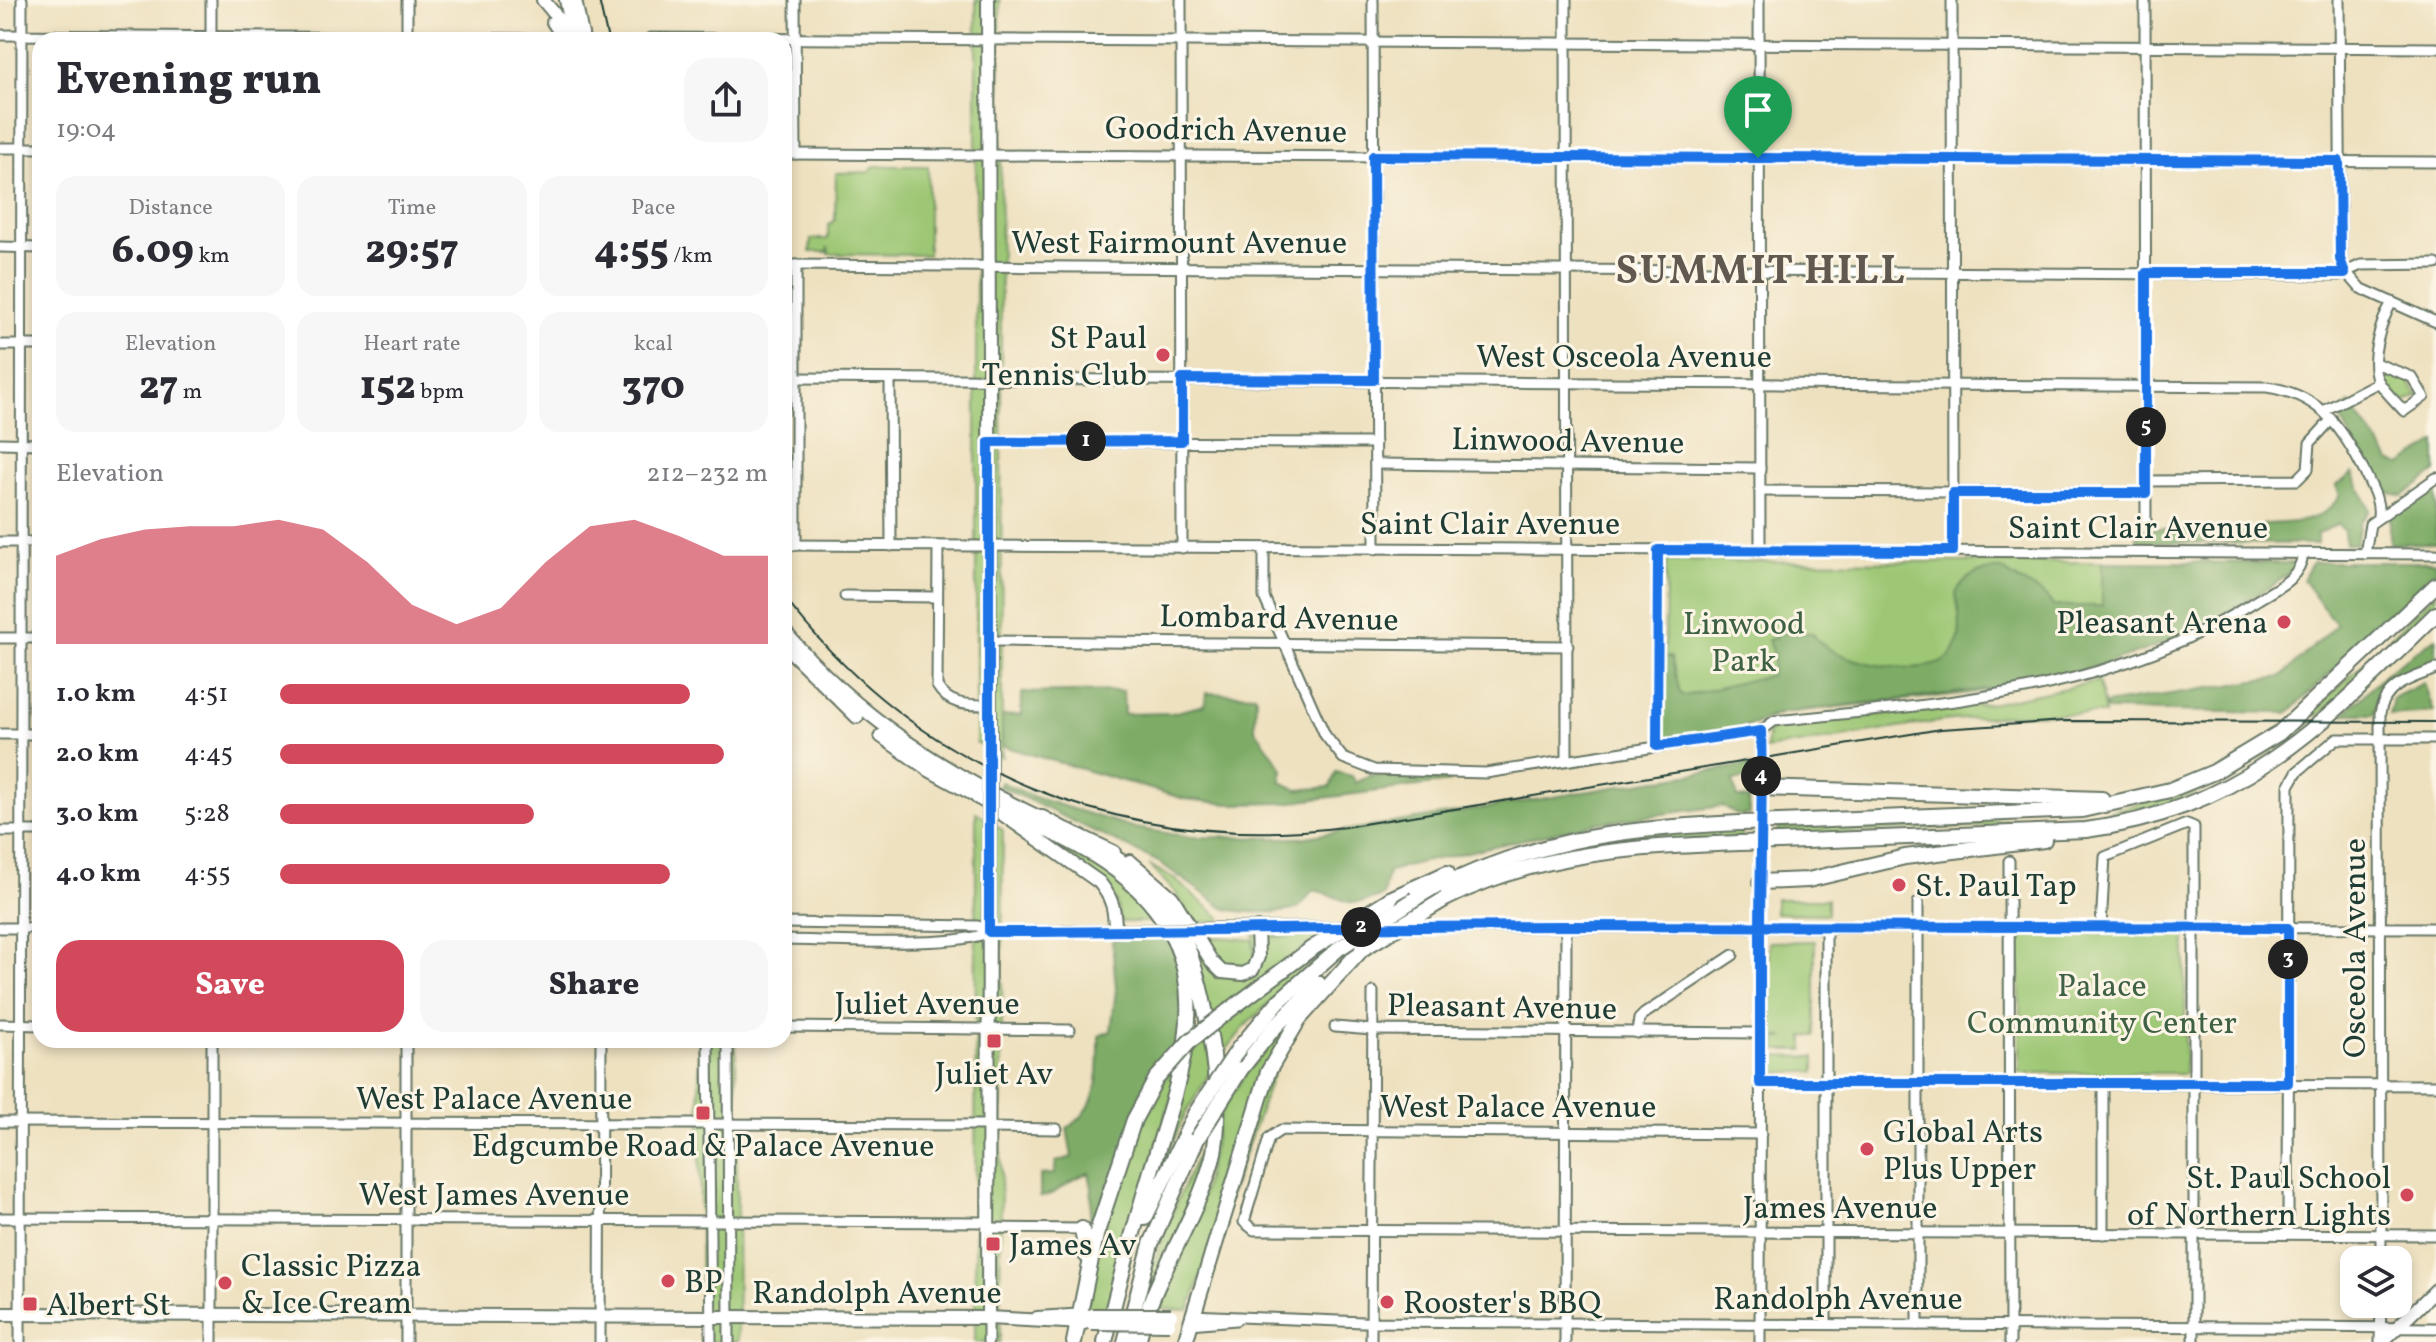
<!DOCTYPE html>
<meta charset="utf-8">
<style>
body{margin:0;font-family:Vollkorn,serif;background:#f7f7f7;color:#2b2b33;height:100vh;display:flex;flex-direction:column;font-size:30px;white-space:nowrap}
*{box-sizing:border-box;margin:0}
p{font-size:26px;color:#7c7c81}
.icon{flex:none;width:44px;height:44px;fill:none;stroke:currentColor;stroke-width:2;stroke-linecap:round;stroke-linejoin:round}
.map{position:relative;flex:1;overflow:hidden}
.panel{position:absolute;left:32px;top:32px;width:760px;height:1016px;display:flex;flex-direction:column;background:#fff;border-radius:24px;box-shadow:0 4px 12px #0003}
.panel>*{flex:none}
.fabs{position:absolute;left:2340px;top:1246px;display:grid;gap:16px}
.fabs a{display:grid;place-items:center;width:72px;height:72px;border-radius:16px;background:#fff;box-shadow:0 4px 12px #0003;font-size:40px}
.pin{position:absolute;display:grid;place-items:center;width:68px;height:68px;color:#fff;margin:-82px -34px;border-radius:50% 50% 50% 0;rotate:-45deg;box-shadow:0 0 8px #0007}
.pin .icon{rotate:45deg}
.km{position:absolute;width:40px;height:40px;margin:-20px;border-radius:50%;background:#222;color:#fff;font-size:22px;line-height:40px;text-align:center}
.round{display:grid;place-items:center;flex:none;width:84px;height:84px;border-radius:24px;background:#f7f7f7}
.head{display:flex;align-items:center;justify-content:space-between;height:136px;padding:0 24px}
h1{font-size:44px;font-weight:800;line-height:60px}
.metrics{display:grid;grid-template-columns:repeat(3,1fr);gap:12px;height:136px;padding:8px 24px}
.metrics div{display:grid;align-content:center;border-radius:20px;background:#f7f7f7;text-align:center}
.metrics b{font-size:40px;font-weight:800}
.metrics small{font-size:22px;font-weight:400}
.metrics p{font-size:22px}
.chart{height:224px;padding:16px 24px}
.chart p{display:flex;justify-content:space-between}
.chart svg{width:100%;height:144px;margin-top:8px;fill:#d1495b;opacity:.7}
.button{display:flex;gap:16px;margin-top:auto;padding:16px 24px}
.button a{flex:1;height:92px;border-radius:24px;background:#d1495b;color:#fff;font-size:32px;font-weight:800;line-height:92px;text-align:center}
.button a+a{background:#f7f7f7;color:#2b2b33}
ul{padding:0 24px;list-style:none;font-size:26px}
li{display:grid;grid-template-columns:128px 96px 1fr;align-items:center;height:60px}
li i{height:20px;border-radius:10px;background:#d1495b}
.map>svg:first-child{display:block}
.green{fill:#9dc774;stroke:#5e8254;stroke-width:2}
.forest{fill:#7eac66;stroke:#4e744d;stroke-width:2}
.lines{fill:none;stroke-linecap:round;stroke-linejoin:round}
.minor-casing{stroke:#677665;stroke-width:13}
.major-casing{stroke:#677665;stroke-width:16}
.highway-casing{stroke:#677665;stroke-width:18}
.minor{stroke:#fff;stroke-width:9}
.major{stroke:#fff;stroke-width:12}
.highway{stroke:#fff;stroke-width:14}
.rail{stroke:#1f3d34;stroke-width:2}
.minor-bridge-casing{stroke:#677665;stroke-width:13;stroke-linecap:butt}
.major-bridge-casing{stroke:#677665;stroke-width:16;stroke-linecap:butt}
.highway-bridge-casing{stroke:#677665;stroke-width:18;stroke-linecap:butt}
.minor-bridge{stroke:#fff;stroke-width:9}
.major-bridge{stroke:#fff;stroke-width:12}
.highway-bridge{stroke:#fff;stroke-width:14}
.route-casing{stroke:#fff;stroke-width:16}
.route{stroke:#1a73e8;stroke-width:10}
.poi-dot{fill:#d1495b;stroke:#fcf5e5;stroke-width:3}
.labels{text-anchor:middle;stroke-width:6;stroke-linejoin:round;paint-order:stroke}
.street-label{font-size:32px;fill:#1f3d34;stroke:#fcf5e5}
.poi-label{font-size:32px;fill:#1f3d34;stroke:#fcf5e5;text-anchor:start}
.park-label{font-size:32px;fill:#3e6044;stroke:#fcf5e5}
.district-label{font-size:40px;font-weight:bold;letter-spacing:2px;fill:#605950;stroke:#fcf5e5}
</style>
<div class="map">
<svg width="2436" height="1342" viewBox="0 0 2436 1342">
<rect width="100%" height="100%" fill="#fcf5e5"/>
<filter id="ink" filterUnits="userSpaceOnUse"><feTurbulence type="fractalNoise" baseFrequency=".0125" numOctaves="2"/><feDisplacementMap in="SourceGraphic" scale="16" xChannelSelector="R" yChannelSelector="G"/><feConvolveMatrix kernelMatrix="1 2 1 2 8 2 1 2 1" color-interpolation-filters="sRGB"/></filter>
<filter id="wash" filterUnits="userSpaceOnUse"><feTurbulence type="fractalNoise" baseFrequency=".006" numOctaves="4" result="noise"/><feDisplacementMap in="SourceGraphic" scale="32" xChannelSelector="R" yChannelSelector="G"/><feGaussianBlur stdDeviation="1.8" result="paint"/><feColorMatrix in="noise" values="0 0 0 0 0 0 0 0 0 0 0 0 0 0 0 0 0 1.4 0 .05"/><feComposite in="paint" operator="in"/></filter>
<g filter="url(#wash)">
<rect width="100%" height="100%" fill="#eee1c0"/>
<!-- green -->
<g class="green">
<polygon points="976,0 1000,0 1002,757 976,742"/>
<polygon points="875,166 928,166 928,255 829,254 828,247 827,252 810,252 811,239 828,239 828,226 835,220 836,173 869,172"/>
<polygon points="2379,367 2408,378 2418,396 2402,404 2382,380"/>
<polygon points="1666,561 2296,563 2262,591 2192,631 2102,664 1972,693 1782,713 1752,725 1664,737"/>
<polygon points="2436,593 2436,604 2320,715 2310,715"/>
<polygon points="2099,681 2105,714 2023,714 1942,721 1766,749 1768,732 1778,725 1995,703"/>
<path d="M 2310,723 C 2187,822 2095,823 1946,828 C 1890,830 1830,834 1778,837 L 1778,828 L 2065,817 L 2107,812 L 2182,792 L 2299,724 Z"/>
<polygon points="976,812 1003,830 1000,1342 975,1342"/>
<polygon points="1011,819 1109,868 1162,922 1120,922 1116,901"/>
<polygon points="1741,829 1741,838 1633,842 1553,854 1427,899 1534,856 1640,834"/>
<polygon points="1149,865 1173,878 1221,918 1219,922 1193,922 1176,893"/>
<polygon points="1776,899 1827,899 1827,914 1775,913"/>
<polygon points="1302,934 1272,937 1319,936 1208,1021 1187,939 1197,939 1210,964 1252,976 1254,935"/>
<rect x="2020" y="934" width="165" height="139"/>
<polygon points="1219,937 1253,940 1255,961 1243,972 1221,965 1203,939"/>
<polygon points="1815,941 1815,1036 1804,1036 1804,1050 1776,1050 1776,1039 1785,1037 1769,1036 1769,942"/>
<polygon points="1315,950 1326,951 1247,1024 1216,1063 1210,1031"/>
<polygon points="1293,1018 1189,1310 1152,1309 1202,1196 1221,1111 1246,1073"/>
<polygon points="1206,1034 1212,1069 1186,1113 1141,1212 1189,1049"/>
<polygon points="699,1040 736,1040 738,1342 701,1342"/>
<path d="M 1184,1054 L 1109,1308 L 1086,1308 C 1103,1219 1125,1125 1184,1054 Z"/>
<polygon points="1769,1056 1815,1057 1815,1072 1769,1072"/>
<path d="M 1217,1118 L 1214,1147 L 1147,1310 L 1139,1309 C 1159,1242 1183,1179 1217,1118 Z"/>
</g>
<!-- forest -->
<g class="forest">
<path d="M 2350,403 C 2362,425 2378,438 2390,462 L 2401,465 L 2436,442 L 2436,472 L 2403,496 L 2379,490 L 2338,414 Z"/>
<path d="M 2353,473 L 2370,510 L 2360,522 L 2356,544 L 2345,544 L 2344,531 L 2338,524 L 2317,534 L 2317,544 L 2137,542 L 2137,529 L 2259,529 L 2264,524 C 2294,523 2324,523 2340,495 L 2336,486 Z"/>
<polygon points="2436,483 2436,543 2390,544 2390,520 2387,515"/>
<path d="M 2102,562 L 2296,563 L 2296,566 C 2281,583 2255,595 2236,607 C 2095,692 1940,692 1782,713 C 1772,714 1764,721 1754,724 C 1725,731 1693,733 1664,737 L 1662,734 L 1663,657 L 1671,657 L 1680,693 L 1684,696 L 1771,675 L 1774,657 L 1768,640 L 1775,638 L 1777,632 L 1813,633 C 1824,662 1930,682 1951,655 C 1965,638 1959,613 1956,594 C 1964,574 1984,569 2004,570 C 2020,586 2040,584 2053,606 L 2102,606 Z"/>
<polygon points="2312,562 2436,562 2436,573 2288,713 2106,710 2105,704 2281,677 2336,625 2303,580"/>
<path d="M 2436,638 L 2436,663 C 2410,673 2376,681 2375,714 L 2344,714 L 2387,672 Z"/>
<polygon points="2424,683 2434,712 2389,715 2393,698"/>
<polygon points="1123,691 1124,714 1172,713 1204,705 1207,693 1256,695 1255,729 1283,769 1281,782 1298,790 1330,787 1336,772 1352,776 1356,783 1371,775 1446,779 1449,782 1284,803 1230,804 1185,799 1002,746 1002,716 1021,715 1022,693"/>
<path d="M 1749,765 L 1749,778 L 1733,781 L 1737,798 L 1749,799 L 1750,815 L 1738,815 L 1722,806 L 1597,823 L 1405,866 L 1388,872 L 1383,896 C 1344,910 1348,898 1314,890 C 1307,896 1303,906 1296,909 C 1282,914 1238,913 1224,908 L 1159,862 L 999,786 L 1001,782 L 1037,798 L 1135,828 L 1191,837 L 1300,838 Z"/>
<path d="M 1171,939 L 1181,970 L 1184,1040 L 1165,1060 L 1094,1220 L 1090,1219 L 1092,1188 L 1089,1173 C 1070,1177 1057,1196 1040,1197 L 1040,1175 L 1054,1174 L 1056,1162 L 1072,1157 L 1067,1128 C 1101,1109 1099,1071 1099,1036 L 1111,1031 L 1116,989 L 1112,940 Z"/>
</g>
</g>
<g filter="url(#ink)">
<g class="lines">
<!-- minor casing -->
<g class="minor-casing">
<g id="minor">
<polyline points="211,0 211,40"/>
<polyline points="407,0 407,40"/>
<polyline points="795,0 796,154"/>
<polyline points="1181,0 1182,548"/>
<polyline points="1373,0 1375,549"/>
<polyline points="1566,0 1567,760"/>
<polyline points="1759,0 1760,551"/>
<polyline points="1952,0 1953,551"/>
<polyline points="2145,0 2146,520"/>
<polyline points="2339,0 2341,266 2360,288 2436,322"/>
<polyline points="0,35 536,39"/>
<polyline points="650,38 2436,48"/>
<polyline points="0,148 40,148"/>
<polyline points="784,154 2436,162"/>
<polyline points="0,247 40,248"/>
<polyline points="784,265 2339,275 2361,265 2436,264"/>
<polyline points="796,265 796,545"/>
<polyline points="0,345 40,345"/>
<path d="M 2375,363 L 2412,377 L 2424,397 L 2404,411 C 2396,402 2385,392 2379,382 C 2367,363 2382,319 2392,302"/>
<path d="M 796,378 L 2267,387 C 2322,395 2342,428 2366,475 C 2372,488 2380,501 2378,516"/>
<polyline points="890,379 891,546"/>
<polyline points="2323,411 2379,382"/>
<polyline points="989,442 1375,443"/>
<polyline points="0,443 40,444"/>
<polyline points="1375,464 1760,468"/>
<polyline points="2146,481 2297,480 2308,469 2310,443 2332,419"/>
<polyline points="1760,491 2146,493"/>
<polyline points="0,542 40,542"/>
<polyline points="784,545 2436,554"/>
<path d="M 938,546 L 937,686 C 949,706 968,705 989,705"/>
<polyline points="1264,548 1264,597 1325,735 1343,758 1374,770 1486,773 1761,731"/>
<polyline points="2365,554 2370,524 2436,478"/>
<polyline points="845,596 937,597"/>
<polyline points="0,638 40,638"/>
<polyline points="989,641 1568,646"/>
<path d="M 1761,731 L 1774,721 C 1939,704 2111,694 2254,602 C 2274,589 2300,580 2303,554"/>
<polyline points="0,734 40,734"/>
<polyline points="1657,746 1658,550"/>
<polyline points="0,831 40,831"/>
<polyline points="2009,861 2010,1342"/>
<polyline points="1918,903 1918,1325"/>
<polyline points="784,923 978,926 989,932"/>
<polyline points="1401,927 2436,928"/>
<polyline points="1826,927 1826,1324"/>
<polyline points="2101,927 2105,857 2187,824 2194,827 2194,1342"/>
<polyline points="0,928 40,928"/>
<polyline points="1218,928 1342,927"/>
<path d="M 784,940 C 828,940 955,949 989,932 L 1134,930"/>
<polyline points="0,1024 40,1025"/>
<polyline points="784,1027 1070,1030"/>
<polyline points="1335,1027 1372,1030 1760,1033"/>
<polyline points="1637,1033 1639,1019 1644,1014 1733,955"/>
<polyline points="212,1040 212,1342"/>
<polyline points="708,1040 711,1342"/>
<polyline points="728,1040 729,1342"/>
<polyline points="2103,1082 2103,1234"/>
<polyline points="1760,1083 2436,1085"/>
<polyline points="0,1122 987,1125"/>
<polyline points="987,1128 1057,1129"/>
<polyline points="1761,1134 1281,1130 1269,1138 1244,1222 1254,1230 2436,1235"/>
<polyline points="0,1218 988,1222"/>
<polyline points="988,1228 1082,1229"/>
<polyline points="2288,1233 2289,786 2297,772 2336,739 2436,739"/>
<path d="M 2381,1260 L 2380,713 C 2385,684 2411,679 2436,669"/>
<polyline points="1192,1315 1363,1322 2436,1328"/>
<polyline points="1190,1324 1236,1320"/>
<polyline points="20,1342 22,0"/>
<polyline points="406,1342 406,1040"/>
<polyline points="600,1342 601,1040"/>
<polyline points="988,1342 988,1318"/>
<polyline points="1371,1342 1373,992"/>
<polyline points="1565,1342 1566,926"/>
<polyline points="1760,1342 1761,731"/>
<polyline points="2380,1342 2381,1304"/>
</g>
</g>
<!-- major casing -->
<g class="major-casing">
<g id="major">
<polyline points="543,0 563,24 582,34"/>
<polyline points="566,0 573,33"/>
<polyline points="575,0 583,40"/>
<polyline points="988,0 990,749"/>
<polyline points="553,22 565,40"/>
<path d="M 784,631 C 858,718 947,774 1049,822"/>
<polyline points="784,645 857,717"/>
<path d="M 881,736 L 929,770 L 978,797 L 1099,882 C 1113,899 1115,910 1115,931"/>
<polyline points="1066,829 1114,852"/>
<polyline points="1130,861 1172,897 1212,962 1222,972 1243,974 1253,969 1258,957 1257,928"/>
<polyline points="0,1314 988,1318 1084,1323"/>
<polyline points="988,1318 989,845"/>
<polyline points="1037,1318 1086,1315"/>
<polyline points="2382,1342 2436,1290"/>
</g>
</g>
<!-- highway casing -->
<g class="highway-casing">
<g id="highway">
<polyline points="1761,788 2102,799"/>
<path d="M 978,797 C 1027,822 1086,843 1127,879 C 1226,965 1183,1066 1151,1171 C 1134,1228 1118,1284 1105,1342"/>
<polyline points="1042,818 1072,834"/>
<polyline points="1779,822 2082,810 2170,790 2214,772 2279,733 2436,585"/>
<path d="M 1779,842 L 2086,830 C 2246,809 2327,720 2436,614"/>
<path d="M 1104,851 C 1132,867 1158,890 1174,918 C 1204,969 1228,1104 1212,1161 C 1194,1224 1153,1278 1138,1342"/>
<polyline points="1760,882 1808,880 1905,857 2044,840"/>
<polyline points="1390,899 1447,873"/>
<path d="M 1415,899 C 1527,841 1615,828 1740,823"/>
<path d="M 1445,899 C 1538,852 1636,847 1739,843"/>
<polyline points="1227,1012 1311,949"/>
<polyline points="1239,1048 1279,1001 1338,949"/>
<polyline points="1241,1069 1273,1029 1318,983"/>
<polyline points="1145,1218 1195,1114"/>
<polyline points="1082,1229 1086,1255"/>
<polyline points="1074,1342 1096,1235 1134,1120 1156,1079"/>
<polyline points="1125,1342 1151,1244 1197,1139"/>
<polyline points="1185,1342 1268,1072 1299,1019 1362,949"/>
</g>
</g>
<!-- minor -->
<use href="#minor" class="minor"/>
<!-- major -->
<use href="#major" class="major"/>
<!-- highway -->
<use href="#highway" class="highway"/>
<!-- rail -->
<g class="rail">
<polyline points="599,0 608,40"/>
<path d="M 784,597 C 920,774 1125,854 1345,827 L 1941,729 L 2065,721 L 2436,722"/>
</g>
<!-- minor-bridge casing -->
<g class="minor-bridge-casing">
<polyline id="minor-bridge" points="1134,930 1218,928"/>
</g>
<!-- major-bridge casing -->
<g class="major-bridge-casing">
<g id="major-bridge">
<polyline points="989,845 990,749"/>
<polyline points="1092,1315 1171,1315"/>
<polyline points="1091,1323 1169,1324"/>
</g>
</g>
<!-- highway-bridge casing -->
<g class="highway-bridge-casing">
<g id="highway-bridge">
<polyline points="1740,823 1779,822"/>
<polyline points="1739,843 1779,842"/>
<polyline points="1311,949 1390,899"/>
<polyline points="1338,949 1415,899"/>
<polyline points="1362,949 1445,899"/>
<polyline points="1156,1079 1190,1041 1227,1012"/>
<polyline points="1195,1114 1239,1048"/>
<polyline points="1197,1139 1241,1069"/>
</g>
</g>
<!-- minor-bridge -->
<use href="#minor-bridge" class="minor-bridge"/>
<!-- major-bridge -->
<use href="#major-bridge" class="major-bridge"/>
<!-- highway-bridge -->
<use href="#highway-bridge" class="highway-bridge"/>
</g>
</g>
<g class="lines" filter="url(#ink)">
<!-- route casing -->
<g class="route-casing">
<path id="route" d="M 1758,158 L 1373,156 L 1374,380 L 1182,379 L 1182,441 L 989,442 L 989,932 C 1181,932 1372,926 1564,926 C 1805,925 2047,928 2288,928 L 2288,1083 L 1760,1083 L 1760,937 C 1760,868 1763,799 1761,731 L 1657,746 L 1658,550 L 1953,551 L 1953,493 L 2146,493 L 2146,273 L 2345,273 L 2340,259 L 2339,161 L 1758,158"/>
</g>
<!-- route -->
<use href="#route" class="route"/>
</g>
<!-- markers -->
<g class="poi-dot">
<circle cx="1163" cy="355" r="8"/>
<circle cx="2284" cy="622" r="8"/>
<circle cx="1899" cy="885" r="8"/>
<rect x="986" y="1033" width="16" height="16" rx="4"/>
<rect x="695" y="1105" width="16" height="16" rx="4"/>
<circle cx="1867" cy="1149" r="8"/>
<circle cx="2407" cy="1195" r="8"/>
<rect x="985" y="1236" width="16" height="16" rx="4"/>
<circle cx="668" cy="1281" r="8"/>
<circle cx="225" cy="1283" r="8"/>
<circle cx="1387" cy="1302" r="8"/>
<rect x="22" y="1296" width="16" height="16" rx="4"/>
</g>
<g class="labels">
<!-- street labels -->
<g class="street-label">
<text transform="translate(1226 129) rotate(1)" y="11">Goodrich Avenue</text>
<text x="1179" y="253">West Fairmount Avenue</text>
<text x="1624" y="367">West Osceola Avenue</text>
<text transform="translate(1568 440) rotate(1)" y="11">Linwood Avenue</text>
<text x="1490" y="534">Saint Clair Avenue</text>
<text x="2138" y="538">Saint Clair Avenue</text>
<text transform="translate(1279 617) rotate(1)" y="11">Lombard Avenue</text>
<text transform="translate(2354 948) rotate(-90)" y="11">Osceola Avenue</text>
<text x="927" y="1014">Juliet Avenue</text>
<text transform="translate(1502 1006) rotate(1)" y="11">Pleasant Avenue</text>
<text x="494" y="1109">West Palace Avenue</text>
<text x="1518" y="1117">West Palace Avenue</text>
<text x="494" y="1205">West James Avenue</text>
<text x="1840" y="1218">James Avenue</text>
<text x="877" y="1303">Randolph Avenue</text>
<text x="1838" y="1309">Randolph Avenue</text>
</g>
<!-- poi labels -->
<g class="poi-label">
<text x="1147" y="348" text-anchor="end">St Paul<tspan x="1147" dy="37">Tennis Club</tspan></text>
<text x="2268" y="633" text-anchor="end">Pleasant Arena</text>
<text x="1915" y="896">St. Paul Tap</text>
<text x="994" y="1084" text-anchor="middle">Juliet Av</text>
<text x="1883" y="1142">Global Arts<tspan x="1883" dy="37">Plus Upper</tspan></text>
<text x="703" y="1156" text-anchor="middle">Edgcumbe Road &amp; Palace Avenue</text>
<text x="2391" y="1188" text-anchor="end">St. Paul School<tspan x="2391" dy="37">of Northern Lights</tspan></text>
<text x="1009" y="1255">James Av</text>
<text x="241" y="1276">Classic Pizza<tspan x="241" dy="37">&amp; Ice Cream</tspan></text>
<text x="684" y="1292">BP</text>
<text x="1403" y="1313">Rooster's BBQ</text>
<text x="46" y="1315">Albert St</text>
</g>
<!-- park labels -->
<g class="park-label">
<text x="1744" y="634">Linwood<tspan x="1744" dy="37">Park</tspan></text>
<text x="2102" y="996">Palace<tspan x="2102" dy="37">Community Center</tspan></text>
</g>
<!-- district labels -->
<g class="district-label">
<text x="1761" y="283">SUMMIT HILL</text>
</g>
</g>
</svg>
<div class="fabs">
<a><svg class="icon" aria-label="layers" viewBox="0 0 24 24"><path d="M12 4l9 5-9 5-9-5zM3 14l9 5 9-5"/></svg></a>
</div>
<div class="pin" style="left:1758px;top:158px;background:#1e9e55"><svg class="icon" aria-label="arrive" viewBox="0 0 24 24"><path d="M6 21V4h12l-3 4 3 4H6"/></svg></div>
<b class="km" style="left:1086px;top:441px">1</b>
<b class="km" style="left:1361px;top:927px">2</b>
<b class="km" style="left:2288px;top:959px">3</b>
<b class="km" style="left:1761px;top:776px">4</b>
<b class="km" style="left:2146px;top:427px">5</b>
<section class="panel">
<div class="head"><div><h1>Evening run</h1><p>19:04</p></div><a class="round"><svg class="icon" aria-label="share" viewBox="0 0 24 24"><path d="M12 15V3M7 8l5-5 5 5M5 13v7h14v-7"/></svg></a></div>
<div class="metrics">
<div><p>Distance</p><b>6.09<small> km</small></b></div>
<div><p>Time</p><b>29:57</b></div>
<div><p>Pace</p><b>4:55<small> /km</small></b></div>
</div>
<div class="metrics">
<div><p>Elevation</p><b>27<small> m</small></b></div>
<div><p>Heart rate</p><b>152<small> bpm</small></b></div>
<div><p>kcal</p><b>370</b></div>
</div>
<div class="chart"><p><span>Elevation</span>212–232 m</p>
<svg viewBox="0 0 160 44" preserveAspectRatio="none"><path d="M0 44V17L10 12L20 9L30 8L40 8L50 6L60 9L70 19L80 32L90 38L100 33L110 19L120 8L130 6L140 11L150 17L160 17V44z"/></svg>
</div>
<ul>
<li><b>1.0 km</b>4:51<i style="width:84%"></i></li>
<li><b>2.0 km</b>4:45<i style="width:91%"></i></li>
<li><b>3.0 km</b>5:28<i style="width:52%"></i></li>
<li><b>4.0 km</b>4:55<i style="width:80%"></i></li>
</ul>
<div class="button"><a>Save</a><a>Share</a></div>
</section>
</div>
